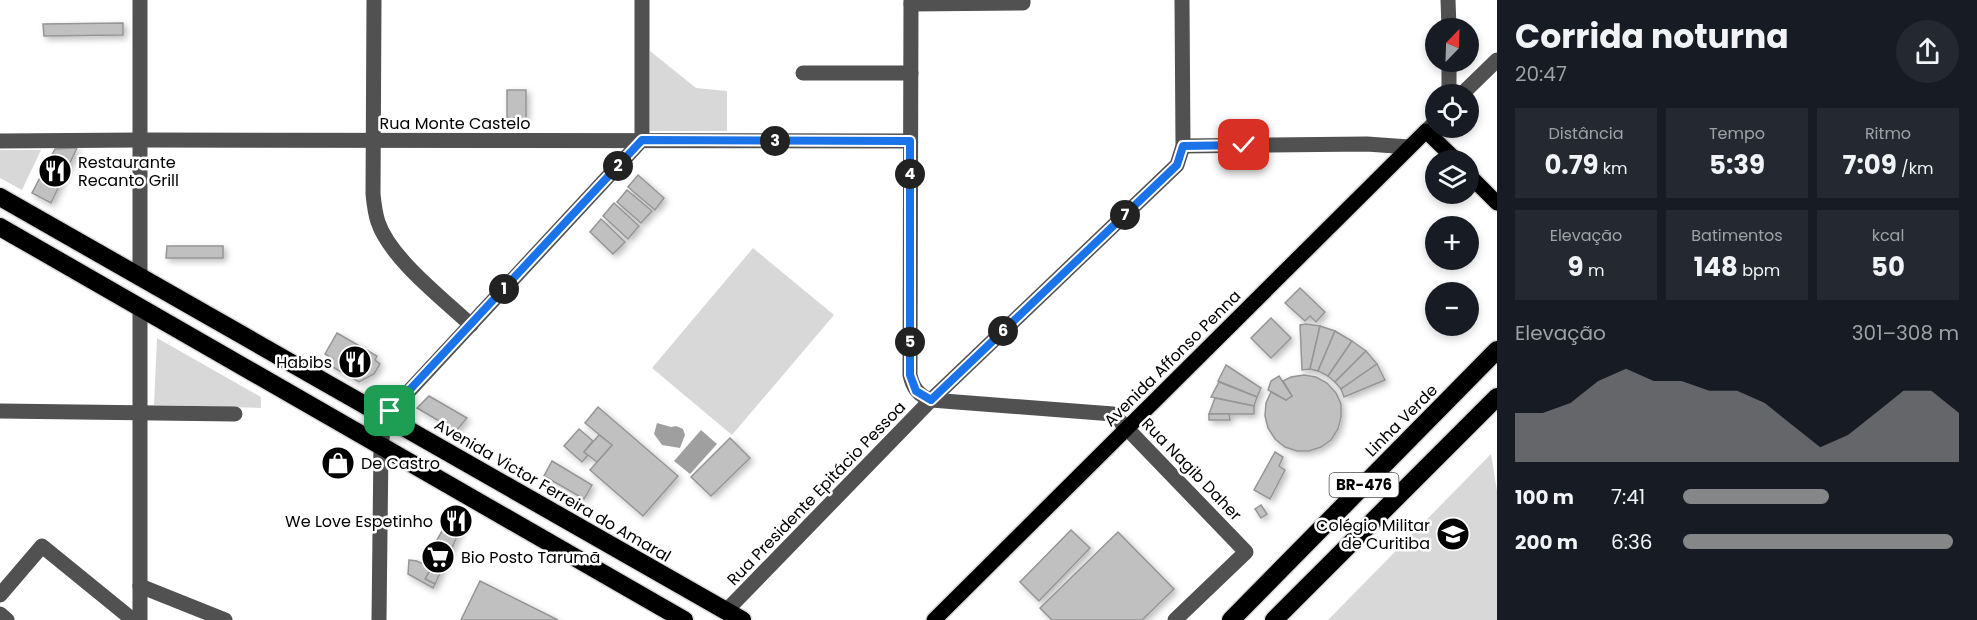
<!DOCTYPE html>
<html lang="pt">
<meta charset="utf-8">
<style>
body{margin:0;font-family:Poppins,sans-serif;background:#242831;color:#f1f3f6;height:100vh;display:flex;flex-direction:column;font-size:22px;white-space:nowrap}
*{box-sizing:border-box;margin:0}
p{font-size:20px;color:#9ea1a6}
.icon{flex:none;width:33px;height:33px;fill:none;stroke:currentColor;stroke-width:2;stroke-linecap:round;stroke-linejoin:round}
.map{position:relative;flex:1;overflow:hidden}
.drawer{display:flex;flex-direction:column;background:#171b24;width:480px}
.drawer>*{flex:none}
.needle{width:39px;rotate:23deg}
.fabs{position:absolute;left:1425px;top:18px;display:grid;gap:12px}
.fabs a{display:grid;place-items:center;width:54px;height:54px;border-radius:50%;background:#171b24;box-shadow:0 3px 9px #0003;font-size:30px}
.pin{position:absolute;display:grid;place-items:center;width:51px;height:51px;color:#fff;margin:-26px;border-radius:12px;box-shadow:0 3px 9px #0006}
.km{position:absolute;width:30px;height:30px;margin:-15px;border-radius:50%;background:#222;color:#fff;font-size:16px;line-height:30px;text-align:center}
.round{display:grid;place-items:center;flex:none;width:63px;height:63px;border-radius:32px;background:#242831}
.overview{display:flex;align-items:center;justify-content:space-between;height:102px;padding:0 18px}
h1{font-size:33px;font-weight:700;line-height:45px}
.metrics{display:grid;grid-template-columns:repeat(3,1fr);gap:9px;height:102px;padding:6px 18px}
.metrics div{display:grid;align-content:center;border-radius:0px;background:#242831;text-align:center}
.metrics b{font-size:26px;font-weight:700}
.metrics small{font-size:16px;font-weight:400}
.metrics p{font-size:16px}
.chart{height:168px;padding:12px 18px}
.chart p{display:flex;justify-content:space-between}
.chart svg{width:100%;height:108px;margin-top:6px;fill:#858687;opacity:.7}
ul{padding:0 18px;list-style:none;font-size:20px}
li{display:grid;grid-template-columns:96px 72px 1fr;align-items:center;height:45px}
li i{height:15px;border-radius:8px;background:#858687}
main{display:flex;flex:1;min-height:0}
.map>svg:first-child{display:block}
.green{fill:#d8d8d8}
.water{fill:#9f9f9f}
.building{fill:#c0c0c0;stroke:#959595;stroke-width:1.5;filter:url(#shadow)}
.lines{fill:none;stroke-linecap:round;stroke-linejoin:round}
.major-casing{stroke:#dbdbdb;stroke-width:18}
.highway-casing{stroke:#dbdbdb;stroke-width:21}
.minor{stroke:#515151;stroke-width:15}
.major{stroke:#000;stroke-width:15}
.highway{stroke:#000;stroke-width:18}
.route-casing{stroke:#fff;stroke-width:12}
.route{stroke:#1a73e8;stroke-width:8}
.labels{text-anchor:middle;stroke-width:5;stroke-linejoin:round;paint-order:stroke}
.shield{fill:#fff;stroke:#4c4c4c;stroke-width:1.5}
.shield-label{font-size:15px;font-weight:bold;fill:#000}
.street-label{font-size:16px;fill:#000;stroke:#fff}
.poi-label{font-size:16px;fill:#000;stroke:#fff;text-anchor:start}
</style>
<main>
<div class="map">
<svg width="1497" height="620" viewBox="0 0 1497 620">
<defs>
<filter id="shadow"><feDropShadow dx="3" dy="3" stdDeviation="3" flood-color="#0004"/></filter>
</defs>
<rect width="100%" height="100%" fill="#fff"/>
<!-- green -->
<g class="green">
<polygon points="650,51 696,88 727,91 727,131 650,131"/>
<polygon points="0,150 41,150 22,190 0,178"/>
<polygon points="753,248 834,315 732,435 652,368"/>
<polygon points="157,338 261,397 261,408 154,405"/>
<polygon points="1491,454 1497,491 1497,620 1328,620"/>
</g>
<!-- water -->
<g class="water">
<polygon points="657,423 671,427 676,426 683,429 685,435 680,448 662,445 654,434"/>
<polygon points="701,430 717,444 690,474 674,461"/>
</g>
<!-- building -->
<g class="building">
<polygon points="123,23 123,35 44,36 43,24"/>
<polygon points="507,90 526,90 526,119 507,118"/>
<polygon points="77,148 51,203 32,193 55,149"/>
<polygon points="638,175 664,198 655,210 628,187"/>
<polygon points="627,190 652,211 641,223 617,202"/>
<polygon points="614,203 639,226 628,239 603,216"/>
<polygon points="601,219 625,242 613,254 590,232"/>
<polygon points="167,246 223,246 223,258 166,258"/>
<polygon points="1300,288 1325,312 1316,322 1310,316 1305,321 1285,303"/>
<polygon points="1271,318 1291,338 1271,358 1251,338"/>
<polygon points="1306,324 1320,326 1310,369 1302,370 1300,325"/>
<polygon points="1320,326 1335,331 1318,371 1310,369"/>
<polygon points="1335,331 1352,341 1328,376 1318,371"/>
<polygon points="337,333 377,356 375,360 380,364 374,374 359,382 329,365 333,359 325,354"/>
<polygon points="1352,341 1366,351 1335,382 1328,376"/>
<polygon points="1366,351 1377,364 1341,389 1335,382"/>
<polygon points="1377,364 1385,380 1344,397 1341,389"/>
<polygon points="1226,365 1261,388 1257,397 1218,381"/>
<polygon points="1304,375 1316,377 1327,383 1336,393 1341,404 1341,417 1338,429 1331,440 1321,447 1309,451 1297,451 1285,447 1275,439 1268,428 1265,416 1266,403 1271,392 1286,400 1292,396 1283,381 1291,377"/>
<polygon points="1279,376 1292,396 1286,400 1268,390 1271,381"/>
<polygon points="1219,382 1257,397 1254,406 1211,397"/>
<polygon points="429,396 467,418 456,431 417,408"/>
<polygon points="1215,398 1254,406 1254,414 1209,414"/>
<polygon points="598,407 678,476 643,516 590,470 612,445 585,423"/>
<polygon points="1209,414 1229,414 1230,420 1209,420"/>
<polygon points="579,429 593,441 584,452 588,455 582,462 564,446"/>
<polygon points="599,435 612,445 597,462 584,452"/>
<polygon points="730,438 750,458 711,496 691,477"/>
<polygon points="1275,452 1283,457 1279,466 1285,470 1270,499 1254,490"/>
<polygon points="552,461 592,485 584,499 544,476"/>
<polygon points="1261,505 1267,514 1261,518 1255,509"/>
<polygon points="449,519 462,526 435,584 425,579 431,568 423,564"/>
<polygon points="1071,530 1090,548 1039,601 1020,582"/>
<polygon points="1118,532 1174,589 1142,620 1052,620 1040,608"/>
<polygon points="409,560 417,561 431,568 425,579 435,584 433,588 408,574"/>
<polygon points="480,581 558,620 461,620"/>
</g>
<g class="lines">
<!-- major casing -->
<g class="major-casing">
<g id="major">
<polyline points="1468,174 1497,203"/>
<polyline points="934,620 1426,131 1456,160"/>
</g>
</g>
<!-- highway casing -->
<g class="highway-casing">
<g id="highway">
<polyline points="0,197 742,620"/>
<polyline points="0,227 684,620"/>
<polyline points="1231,620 1497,350"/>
<polyline points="1274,620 1497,397"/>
</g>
</g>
<!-- minor -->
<g class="minor">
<path d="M 374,0 L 373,194 C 374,204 375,213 378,222 C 390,258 442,298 471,325"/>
<path d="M 911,0 L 910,375 C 913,388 918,395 931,400 L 1113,414 L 1246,552 L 1175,620"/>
<polyline points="1448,0 1449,28"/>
<polyline points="911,4 1023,3 1023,0"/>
<polyline points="1449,62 1449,94"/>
<polyline points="803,73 911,73"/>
<polyline points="1462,94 1497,60"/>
<polyline points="1426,131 1436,121"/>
<polyline points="0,141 140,140 910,141"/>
<polyline points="1183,146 1367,144 1409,147"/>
<polyline points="140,277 140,0"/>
<polyline points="0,411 235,414"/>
<polyline points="140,586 225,620"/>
<polyline points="0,595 42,546 133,620"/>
<polyline points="726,611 931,400 1177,165 1183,146 1182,0"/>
<polyline points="0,614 7,620"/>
<polyline points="140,620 140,308"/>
<polyline points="379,620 381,446 385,417 642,140 642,0"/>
</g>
<!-- major -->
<use href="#major" class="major"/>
<!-- highway -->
<use href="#highway" class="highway"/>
</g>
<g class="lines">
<!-- route casing -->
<g class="route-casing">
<polyline id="route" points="390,411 642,140 910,141 910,375 916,391 931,400 1177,165 1183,146 1244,145"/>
</g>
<!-- route -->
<use href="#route" class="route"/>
</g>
<!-- icons -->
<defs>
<g id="restaurant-disc" transform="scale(1.725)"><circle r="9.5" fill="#000" stroke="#fff"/><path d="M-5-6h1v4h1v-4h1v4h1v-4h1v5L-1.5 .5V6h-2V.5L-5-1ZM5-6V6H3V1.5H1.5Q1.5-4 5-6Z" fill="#fff"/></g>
<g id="shop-disc" transform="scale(1.725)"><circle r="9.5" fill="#000" stroke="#fff"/><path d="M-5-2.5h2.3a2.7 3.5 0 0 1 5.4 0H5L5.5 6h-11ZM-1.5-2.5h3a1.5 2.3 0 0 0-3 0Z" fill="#fff"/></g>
<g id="school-disc" transform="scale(1.725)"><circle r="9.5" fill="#000" stroke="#fff"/><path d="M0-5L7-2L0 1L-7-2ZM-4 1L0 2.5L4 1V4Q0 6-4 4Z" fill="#fff"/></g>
<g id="supermarket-disc" transform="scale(1.725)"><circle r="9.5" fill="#000" stroke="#fff"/><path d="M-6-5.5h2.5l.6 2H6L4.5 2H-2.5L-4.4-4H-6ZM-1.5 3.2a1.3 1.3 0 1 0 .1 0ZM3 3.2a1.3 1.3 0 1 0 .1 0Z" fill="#fff"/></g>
</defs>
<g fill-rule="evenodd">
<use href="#restaurant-disc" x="55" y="171"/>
<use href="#restaurant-disc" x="355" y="362"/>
<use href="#shop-disc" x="338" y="463"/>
<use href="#restaurant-disc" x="456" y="521"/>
<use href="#school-disc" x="1453" y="534"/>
<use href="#supermarket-disc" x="438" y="557"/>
</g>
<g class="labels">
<!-- shield labels -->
<rect class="shield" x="1329.5" y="473" width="69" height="24" rx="4.5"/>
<g class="shield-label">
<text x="1364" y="490">BR-476</text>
</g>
<!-- street labels -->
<g class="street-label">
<text x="455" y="129">Rua Monte Castelo</text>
<text transform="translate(1172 358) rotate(-45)" y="6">Avenida Affonso Penna</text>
<text transform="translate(1401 420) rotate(-45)" y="6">Linha Verde</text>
<text transform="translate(1192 469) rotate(46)" y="6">Rua Nagib Daher</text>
<text transform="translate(553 490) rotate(30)" y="6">Avenida Victor Ferreira do Amaral</text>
<text transform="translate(816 493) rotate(-46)" y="6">Rua Presidente Epitácio Pessoa</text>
</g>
<!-- poi labels -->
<g class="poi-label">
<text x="78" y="168">Restaurante<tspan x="78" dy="18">Recanto Grill</tspan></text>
<text x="332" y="368" text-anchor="end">Habibs</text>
<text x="361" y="469">De Castro</text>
<text x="433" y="527" text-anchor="end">We Love Espetinho</text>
<text x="1430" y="531" text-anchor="end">Colégio Militar<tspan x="1430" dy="18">de Curitiba</tspan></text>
<text x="461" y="563">Bio Posto Tarumã</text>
</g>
</g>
</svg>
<div class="fabs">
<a><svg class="needle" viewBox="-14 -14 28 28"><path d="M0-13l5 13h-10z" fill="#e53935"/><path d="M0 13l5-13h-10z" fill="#9ea1a6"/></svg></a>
<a><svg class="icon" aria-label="locate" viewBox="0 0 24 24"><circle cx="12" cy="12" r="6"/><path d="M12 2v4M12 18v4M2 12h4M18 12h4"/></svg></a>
<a><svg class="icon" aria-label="layers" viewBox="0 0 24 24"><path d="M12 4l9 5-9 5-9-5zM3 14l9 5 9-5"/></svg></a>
<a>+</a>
<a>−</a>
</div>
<div class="pin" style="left:390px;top:411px;background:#1e9e55"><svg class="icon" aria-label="arrive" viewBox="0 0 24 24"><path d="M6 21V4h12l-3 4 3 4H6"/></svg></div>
<div class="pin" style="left:1244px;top:145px;background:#d93025"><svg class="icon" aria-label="check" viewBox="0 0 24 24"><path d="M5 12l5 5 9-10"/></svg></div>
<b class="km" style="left:504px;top:289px">1</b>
<b class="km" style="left:618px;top:166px">2</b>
<b class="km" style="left:775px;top:141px">3</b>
<b class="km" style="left:910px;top:174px">4</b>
<b class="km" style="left:910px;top:342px">5</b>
<b class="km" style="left:1003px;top:331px">6</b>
<b class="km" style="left:1125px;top:215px">7</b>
</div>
<section class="drawer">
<div class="overview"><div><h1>Corrida noturna</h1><p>20:47</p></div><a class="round"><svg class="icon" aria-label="share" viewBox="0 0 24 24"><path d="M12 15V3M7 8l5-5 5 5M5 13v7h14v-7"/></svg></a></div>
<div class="metrics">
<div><p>Distância</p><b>0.79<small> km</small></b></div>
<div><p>Tempo</p><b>5:39</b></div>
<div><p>Ritmo</p><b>7:09<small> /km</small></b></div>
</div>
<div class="metrics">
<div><p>Elevação</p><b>9<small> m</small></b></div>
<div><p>Batimentos</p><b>148<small> bpm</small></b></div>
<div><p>kcal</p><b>50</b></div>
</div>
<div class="chart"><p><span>Elevação</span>301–308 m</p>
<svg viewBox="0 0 160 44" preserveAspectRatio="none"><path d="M0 44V24L10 24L20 20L30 11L40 6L50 11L60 11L70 15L80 15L90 20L100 29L110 38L120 33L130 24L140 15L150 15L160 24V44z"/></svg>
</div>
<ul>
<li><b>100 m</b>7:41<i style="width:53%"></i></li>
<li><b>200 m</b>6:36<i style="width:98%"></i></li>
</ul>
</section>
</main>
